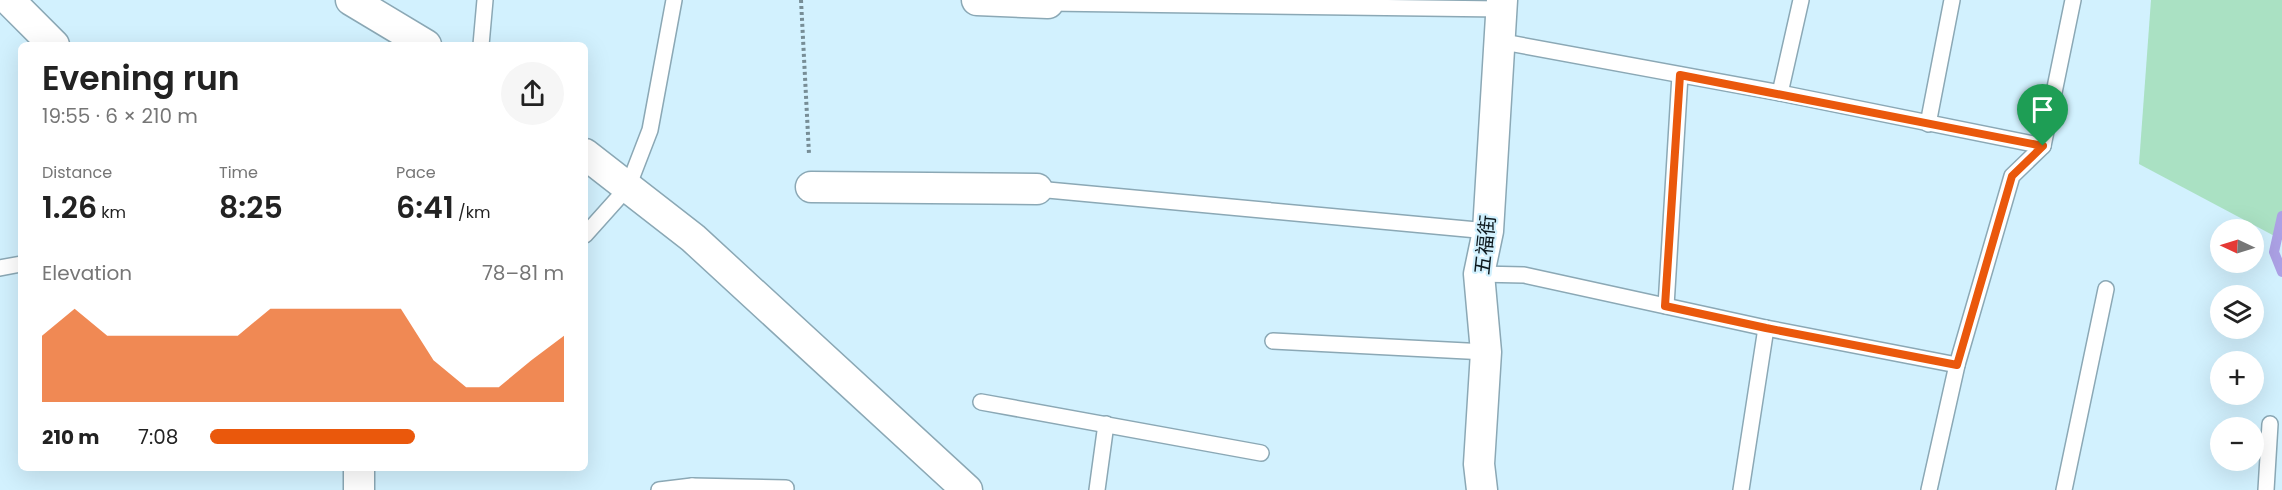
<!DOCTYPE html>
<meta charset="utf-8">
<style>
body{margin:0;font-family:Poppins,"Noto Sans TC",sans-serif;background:#f6f6f6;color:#222;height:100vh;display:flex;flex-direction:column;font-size:22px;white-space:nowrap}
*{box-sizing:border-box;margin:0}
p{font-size:20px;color:#767676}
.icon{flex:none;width:33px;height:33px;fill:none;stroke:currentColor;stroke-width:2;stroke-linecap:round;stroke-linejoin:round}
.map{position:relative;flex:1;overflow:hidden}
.panel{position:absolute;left:18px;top:42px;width:570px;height:429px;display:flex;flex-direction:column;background:#fff;border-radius:9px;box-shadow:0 6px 24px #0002}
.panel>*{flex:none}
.needle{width:39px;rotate:274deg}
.tools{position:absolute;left:2210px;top:219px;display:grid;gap:12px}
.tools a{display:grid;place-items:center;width:54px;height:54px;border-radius:50%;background:#fff;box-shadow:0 6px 24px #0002;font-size:30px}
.pin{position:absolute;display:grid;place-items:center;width:51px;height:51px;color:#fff;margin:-62px -26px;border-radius:50% 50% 50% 0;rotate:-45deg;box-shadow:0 0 6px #0007}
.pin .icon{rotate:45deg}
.round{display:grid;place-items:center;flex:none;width:63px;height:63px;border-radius:32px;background:#f6f6f6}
.head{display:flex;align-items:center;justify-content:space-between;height:102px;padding:0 24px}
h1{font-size:33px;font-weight:600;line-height:45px}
.metrics{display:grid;grid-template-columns:repeat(3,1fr);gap:9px;height:102px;padding:6px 24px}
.metrics div{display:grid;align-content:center}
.metrics b{font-size:30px;font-weight:600}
.metrics small{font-size:16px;font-weight:400}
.metrics p{font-size:16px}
.chart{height:168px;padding:12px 24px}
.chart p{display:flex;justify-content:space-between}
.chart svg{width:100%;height:108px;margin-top:6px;fill:#ea580c;opacity:.7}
ul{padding:0 24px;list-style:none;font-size:20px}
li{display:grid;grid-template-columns:96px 72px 1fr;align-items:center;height:45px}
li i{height:15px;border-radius:8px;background:#ea580c}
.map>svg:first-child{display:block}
.green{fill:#aae1c3}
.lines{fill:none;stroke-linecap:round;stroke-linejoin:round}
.stream{stroke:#aca1e5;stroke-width:10}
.service-casing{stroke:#8ba8b5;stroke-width:18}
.minor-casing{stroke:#8ba8b5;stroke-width:33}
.path{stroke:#778d96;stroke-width:4;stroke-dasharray:3 3;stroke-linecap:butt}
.service{stroke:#fff;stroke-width:15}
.minor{stroke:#fff;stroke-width:30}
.route-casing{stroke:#fff;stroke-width:12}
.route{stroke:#ea580c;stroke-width:8}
.labels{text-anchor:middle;stroke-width:4.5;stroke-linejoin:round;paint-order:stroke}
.street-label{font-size:20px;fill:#0e191e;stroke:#d2f1fe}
</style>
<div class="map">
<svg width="2282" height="490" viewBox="0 0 2282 490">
<rect width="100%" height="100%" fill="#d2f1fe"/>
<!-- green -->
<polygon class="green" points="2151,0 2282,0 2282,240 2139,164"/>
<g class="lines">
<!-- stream -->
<polyline class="stream" points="2282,216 2274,252 2282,272"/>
<!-- service casing -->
<g class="service-casing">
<g id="service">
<polyline points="1048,3 1501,9"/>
<polyline points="1498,41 1780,93 2043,146"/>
<polyline points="481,45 485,0"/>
<polyline points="1780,93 1801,0"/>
<polyline points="1928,124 1952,0"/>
<polyline points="1037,189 1488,231"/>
<polyline points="585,235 628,187 650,130 674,0"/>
<polyline points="0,268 21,264"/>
<polyline points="1479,274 1524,275 1766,328 1957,365"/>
<polyline points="1666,306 1680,75"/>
<polyline points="1273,341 1486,352"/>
<polyline points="981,402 1261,453"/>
<polyline points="692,486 786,488"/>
<polyline points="659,490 692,486 693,490"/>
<polyline points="1097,490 1106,424"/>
<polyline points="1741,490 1766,328"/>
<polyline points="1929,490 1957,365 2012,176 2043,146 2073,0"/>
<polyline points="2064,490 2106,289"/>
<polyline points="2266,490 2270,424"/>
</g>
</g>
<!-- minor casing -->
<g class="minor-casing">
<g id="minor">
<polyline points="9,0 54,45"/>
<polyline points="351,0 426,45"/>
<polyline points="977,0 1048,3"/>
<polyline points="585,154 693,238 967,490"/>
<polyline points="811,187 1037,189"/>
<polyline points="359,468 359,490"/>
<polyline points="1482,490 1479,464 1486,352 1479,274 1488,231 1502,0"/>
</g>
</g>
<!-- path -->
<polyline class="path" points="801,0 809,154"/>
<!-- service -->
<use href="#service" class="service"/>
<!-- minor -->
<use href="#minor" class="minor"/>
</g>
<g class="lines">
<!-- route casing -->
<g class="route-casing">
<polygon id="route" points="1680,75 2043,146 2012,176 1957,365 1766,328 1665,306"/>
</g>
<!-- route -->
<use href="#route" class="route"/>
</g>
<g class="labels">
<!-- street labels -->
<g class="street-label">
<text transform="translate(1485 245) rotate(-84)" y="7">五福街</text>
</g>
</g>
</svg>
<div class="tools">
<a><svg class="needle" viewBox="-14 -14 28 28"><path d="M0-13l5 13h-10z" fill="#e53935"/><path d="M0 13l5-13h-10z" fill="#767676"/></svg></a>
<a><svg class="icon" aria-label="layers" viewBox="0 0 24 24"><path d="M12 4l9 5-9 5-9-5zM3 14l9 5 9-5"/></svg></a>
<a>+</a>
<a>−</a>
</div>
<div class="pin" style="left:2043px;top:146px;background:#1e9e55"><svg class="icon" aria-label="arrive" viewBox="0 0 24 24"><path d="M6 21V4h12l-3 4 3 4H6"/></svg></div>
<section class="panel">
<div class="head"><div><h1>Evening run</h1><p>19:55 · 6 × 210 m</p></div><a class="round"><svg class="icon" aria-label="share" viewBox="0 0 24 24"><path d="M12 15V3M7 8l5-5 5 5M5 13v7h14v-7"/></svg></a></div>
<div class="metrics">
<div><p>Distance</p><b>1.26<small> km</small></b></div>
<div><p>Time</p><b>8:25</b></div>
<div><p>Pace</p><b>6:41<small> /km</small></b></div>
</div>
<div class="chart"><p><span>Elevation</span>78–81 m</p>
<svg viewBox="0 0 160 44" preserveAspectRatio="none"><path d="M0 44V17L10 6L20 17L30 17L40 17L50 17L60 17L70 6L80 6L90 6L100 6L110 6L120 27L130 38L140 38L150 27L160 17V44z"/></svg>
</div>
<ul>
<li><b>210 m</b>7:08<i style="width:58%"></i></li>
</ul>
</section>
</div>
